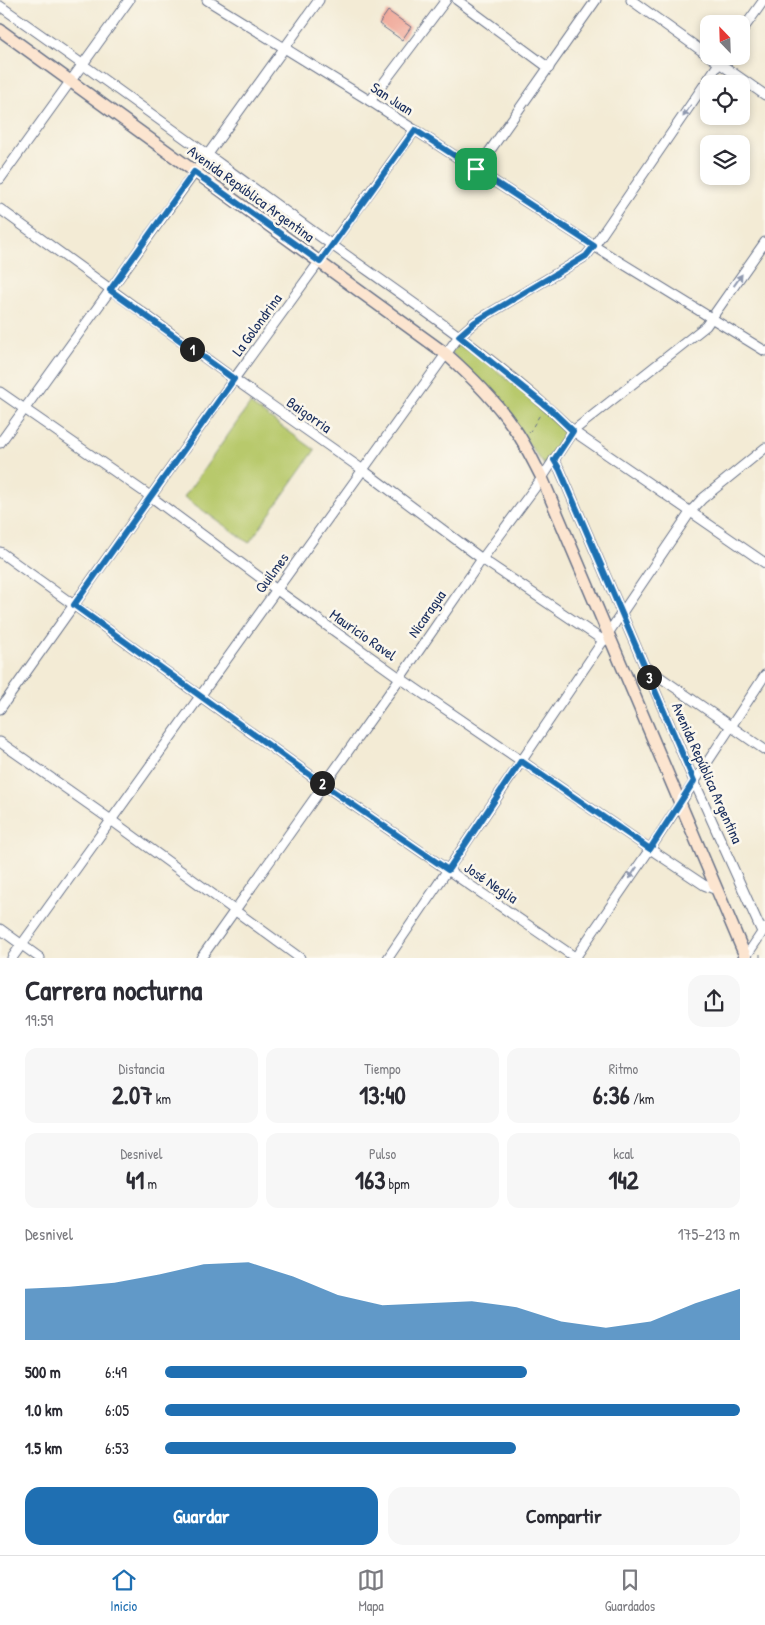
<!DOCTYPE html>
<html lang="es">
<meta charset="utf-8">
<style>
body{margin:0;font-family:"Patrick Hand",sans-serif;background:#f7f7f7;color:#2b2b33;height:100vh;display:flex;flex-direction:column;font-size:19px;white-space:nowrap}
*{box-sizing:border-box;margin:0}
p{font-size:16px;color:#7c7c81}
.icon{flex:none;width:28px;height:28px;fill:none;stroke:currentColor;stroke-width:2;stroke-linecap:round;stroke-linejoin:round}
.map{position:relative;height:958px;overflow:hidden}
.details{display:flex;flex-direction:column;background:#fff;flex:1}
.details>*{flex:none}
.needle{width:32px;rotate:337deg}
.controls{position:absolute;left:700px;top:15px;display:grid;gap:10px}
.controls a{display:grid;place-items:center;width:50px;height:50px;border-radius:10px;background:#fff;box-shadow:0 2px 8px #0003;font-size:25px}
.pin{position:absolute;display:grid;place-items:center;width:42px;height:42px;color:#fff;margin:-21px;border-radius:10px;box-shadow:0 2px 8px #0006}
.km{position:absolute;width:25px;height:25px;margin:-12px;border-radius:50%;background:#222;color:#fff;font-size:14px;line-height:25px;text-align:center}
.round{display:grid;place-items:center;flex:none;width:52px;height:52px;border-radius:15px;background:#f7f7f7}
.summary{display:flex;align-items:center;justify-content:space-between;height:85px;padding:0 25px}
h1{font-size:28px;font-weight:700;line-height:38px}
.stats{display:grid;grid-template-columns:repeat(3,1fr);gap:8px;height:85px;padding:5px 25px}
.stats div{display:grid;align-content:center;border-radius:12px;background:#f7f7f7;text-align:center}
.stats b{font-size:25px;font-weight:700}
.stats small{font-size:14px;font-weight:400}
.stats p{font-size:14px}
.chart{height:140px;padding:10px 25px}
.chart p{display:flex;justify-content:space-between}
.chart svg{width:100%;height:90px;margin-top:5px;fill:#1f6fb2;opacity:.7}
.primary-button{display:flex;gap:10px;margin-top:auto;padding:10px 25px}
.primary-button a{flex:1;height:58px;border-radius:15px;background:#1f6fb2;color:#fff;font-size:20px;font-weight:700;line-height:58px;text-align:center}
.primary-button a+a{background:#f7f7f7;color:#2b2b33}
ul{padding:0 25px;list-style:none;font-size:16px}
li{display:grid;grid-template-columns:80px 60px 1fr;align-items:center;height:38px}
li i{height:12px;border-radius:6px;background:#1f6fb2}
.dock{display:flex;justify-content:space-around;align-items:center;height:70px;border-top:1px solid #e1e1e2;background:#fff;font-size:14px;color:#7c7c81}
.dock a{display:grid;justify-items:center;gap:2px}
.dock .active{color:#1f6fb2}
.map>svg:first-child{display:block}
.green{fill:#b8c96c;stroke:#6a7c65}
.building{fill:#efa091}
.lines{fill:none;stroke-linecap:round;stroke-linejoin:round}
.street-casing{stroke:#677188;stroke-width:11}
.secondary-casing{stroke:#677188;stroke-width:14}
.path{stroke:#677188;stroke-width:1;stroke-dasharray:4 4;stroke-linecap:butt}
.street{stroke:#fff;stroke-width:9}
.secondary{stroke:#fce5d0;stroke-width:11}
.oneway{fill:#8d97ae}
.route-casing{stroke:#fff;stroke-width:10}
.route{stroke:#1f6fb2;stroke-width:6}
.labels{text-anchor:middle;stroke-width:5;stroke-linejoin:round;paint-order:stroke}
.street-label{font-size:15px;fill:#1b2f5e;stroke:#fbf7ec}
</style>
<div class="map">
<svg width="765" height="958" viewBox="0 0 765 958">
<rect width="100%" height="100%" fill="#fbf7ec"/>
<filter id="ink" filterUnits="userSpaceOnUse"><feTurbulence type="fractalNoise" baseFrequency=".02" numOctaves="2"/><feDisplacementMap in="SourceGraphic" scale="10" xChannelSelector="R" yChannelSelector="G"/><feConvolveMatrix kernelMatrix="1 2 1 2 8 2 1 2 1" color-interpolation-filters="sRGB"/></filter>
<filter id="wash" filterUnits="userSpaceOnUse"><feTurbulence type="fractalNoise" baseFrequency=".0096" numOctaves="4" result="noise"/><feDisplacementMap in="SourceGraphic" scale="20" xChannelSelector="R" yChannelSelector="G"/><feGaussianBlur stdDeviation="1.12" result="paint"/><feColorMatrix in="noise" values="0 0 0 0 0 0 0 0 0 0 0 0 0 0 0 0 0 1.4 0 .05"/><feComposite in="paint" operator="in"/></filter>
<g filter="url(#wash)">
<rect width="100%" height="100%" fill="#f3ebd5"/>
<!-- green -->
<g class="green">
<polygon points="460,340 565,427 567,432 545,466 497,402 451,352"/>
<polygon points="250,404 315,450 249,543 184,497"/>
</g>
<g id="blocks">
<!-- building -->
<polygon class="building" points="388,11 411,27 402,40 379,24"/>
</g>
</g>
<g filter="url(#ink)">
<use href="#blocks" fill-opacity="0" stroke="#677188" stroke-width="1"/>
<g class="lines">
<!-- street casing -->
<g class="street-casing">
<g id="street">
<polyline points="207,0 370,101 594,246 765,351"/>
<polyline points="457,0 549,68"/>
<polyline points="631,0 709,56"/>
<path d="M 0,6 C 109,82 217,162 325,240 C 410,301 498,359 573,431 L 765,563"/>
<polyline points="741,32 764,0"/>
<polyline points="709,56 765,95"/>
<polyline points="370,101 446,0"/>
<polyline points="477,169 596,0"/>
<polyline points="0,179 129,0"/>
<polyline points="0,209 234,379 363,470 482,559 604,641"/>
<polyline points="0,392 150,496 277,590 400,678 650,849 704,885 717,890"/>
<polyline points="0,443 319,0"/>
<polyline points="554,460 560,470 694,781 762,932"/>
<polyline points="0,552 324,785 576,958"/>
<polyline points="644,666 765,750"/>
<polyline points="0,709 234,379 415,130"/>
<polyline points="0,742 111,820 300,958"/>
<polyline points="0,929 40,958"/>
<polyline points="12,958 459,336 475,322 586,256 594,246 724,56"/>
<polyline points="201,958 400,678 482,559 542,478 573,431 706,326 765,242"/>
<polyline points="388,958 691,511 702,499 765,448"/>
<polyline points="575,958 650,849 765,675"/>
<polyline points="745,958 765,928"/>
</g>
</g>
<!-- secondary casing -->
<g class="secondary-casing">
<path id="secondary" d="M 0,30 L 446,354 C 471,376 495,400 514,428 C 525,443 533,461 542,478 L 746,958"/>
</g>
<!-- path -->
<g class="path">
<polyline points="529,433 541,413"/>
<polyline points="760,958 760,953"/>
</g>
<!-- street -->
<use href="#street" class="street"/>
<!-- secondary -->
<use href="#secondary" class="secondary"/>
</g>
<!-- one-way arrows -->
<defs><path id="oneway-solid" d="M-6-.8H1V-3.2L6.5 0L1 3.2V.8H-6Z" transform="scale(1.25)"/></defs>
<g class="oneway">
<use href="#oneway-solid" transform="translate(687 111) rotate(124)"/>
<use href="#oneway-solid" transform="translate(738 280) rotate(-55)"/>
<use href="#oneway-solid" transform="translate(633 873) rotate(124)"/>
</g>
</g>
<g class="lines" filter="url(#ink)">
<!-- route casing -->
<g class="route-casing">
<polygon id="route" points="415,130 594,246 586,256 576,262 475,322 459,336 551,410 573,431 554,460 560,470 694,781 650,849 521,761 448,870 324,785 74,605 234,379 110,290 194,172 320,262"/>
</g>
<!-- route -->
<use href="#route" class="route"/>
</g>
<g class="labels">
<!-- street labels -->
<g class="street-label">
<text transform="translate(392 99) rotate(33)" y="5">San Juan</text>
<text transform="translate(251 194) rotate(36)" y="5">Avenida República Argentina</text>
<text transform="translate(257 325) rotate(-54)" y="5">La Golondrina</text>
<text transform="translate(309 415) rotate(35)" y="5">Baigorria</text>
<text transform="translate(272 573) rotate(-54)" y="5">Quilmes</text>
<text transform="translate(427 614) rotate(-55)" y="5">Nicaragua</text>
<text transform="translate(363 635) rotate(35)" y="5">Mauricio Ravel</text>
<text transform="translate(707 773) rotate(66)" y="5">Avenida República Argentina</text>
<text transform="translate(491 883) rotate(34)" y="5">José Neglia</text>
</g>
</g>
</svg>
<div class="controls">
<a><svg class="needle" viewBox="-14 -14 28 28"><path d="M0-13l5 13h-10z" fill="#e53935"/><path d="M0 13l5-13h-10z" fill="#7c7c81"/></svg></a>
<a><svg class="icon" aria-label="locate" viewBox="0 0 24 24"><circle cx="12" cy="12" r="6"/><path d="M12 2v4M12 18v4M2 12h4M18 12h4"/></svg></a>
<a><svg class="icon" aria-label="layers" viewBox="0 0 24 24"><path d="M12 4l9 5-9 5-9-5zM3 14l9 5 9-5"/></svg></a>
</div>
<div class="pin" style="left:476px;top:169px;background:#1e9e55"><svg class="icon" aria-label="arrive" viewBox="0 0 24 24"><path d="M6 21V4h12l-3 4 3 4H6"/></svg></div>
<b class="km" style="left:192px;top:349px">1</b>
<b class="km" style="left:322px;top:783px">2</b>
<b class="km" style="left:649px;top:677px">3</b>
</div>
<section class="details">
<div class="summary"><div><h1>Carrera nocturna</h1><p>19:59</p></div><a class="round"><svg class="icon" aria-label="share" viewBox="0 0 24 24"><path d="M12 15V3M7 8l5-5 5 5M5 13v7h14v-7"/></svg></a></div>
<div class="stats">
<div><p>Distancia</p><b>2.07<small> km</small></b></div>
<div><p>Tiempo</p><b>13:40</b></div>
<div><p>Ritmo</p><b>6:36<small> /km</small></b></div>
</div>
<div class="stats">
<div><p>Desnivel</p><b>41<small> m</small></b></div>
<div><p>Pulso</p><b>163<small> bpm</small></b></div>
<div><p>kcal</p><b>142</b></div>
</div>
<div class="chart"><p><span>Desnivel</span>175–213 m</p>
<svg viewBox="0 0 160 44" preserveAspectRatio="none"><path d="M0 44V19L10 18L20 16L30 12L40 7L50 6L60 13L70 22L80 27L90 26L100 25L110 28L120 35L130 38L140 35L150 26L160 19V44z"/></svg>
</div>
<ul>
<li><b>500 m</b>6:49<i style="width:63%"></i></li>
<li><b>1.0 km</b>6:05<i style="width:100%"></i></li>
<li><b>1.5 km</b>6:53<i style="width:61%"></i></li>
</ul>
<div class="primary-button"><a>Guardar</a><a>Compartir</a></div>
</section>
<nav class="dock">
<a class="active"><svg class="icon" aria-label="home" viewBox="0 0 24 24"><path d="M3 11l9-7 9 7M6 9v11h12V9"/></svg>Inicio</a>
<a><svg class="icon" aria-label="map" viewBox="0 0 24 24"><path d="M3 6l6-2 6 2 6-2v14l-6 2-6-2-6 2zM9 4v14M15 6v14"/></svg>Mapa</a>
<a><svg class="icon" aria-label="saved" viewBox="0 0 24 24"><path d="M7 4h10v16l-5-4-5 4z"/></svg>Guardados</a>
</nav>
